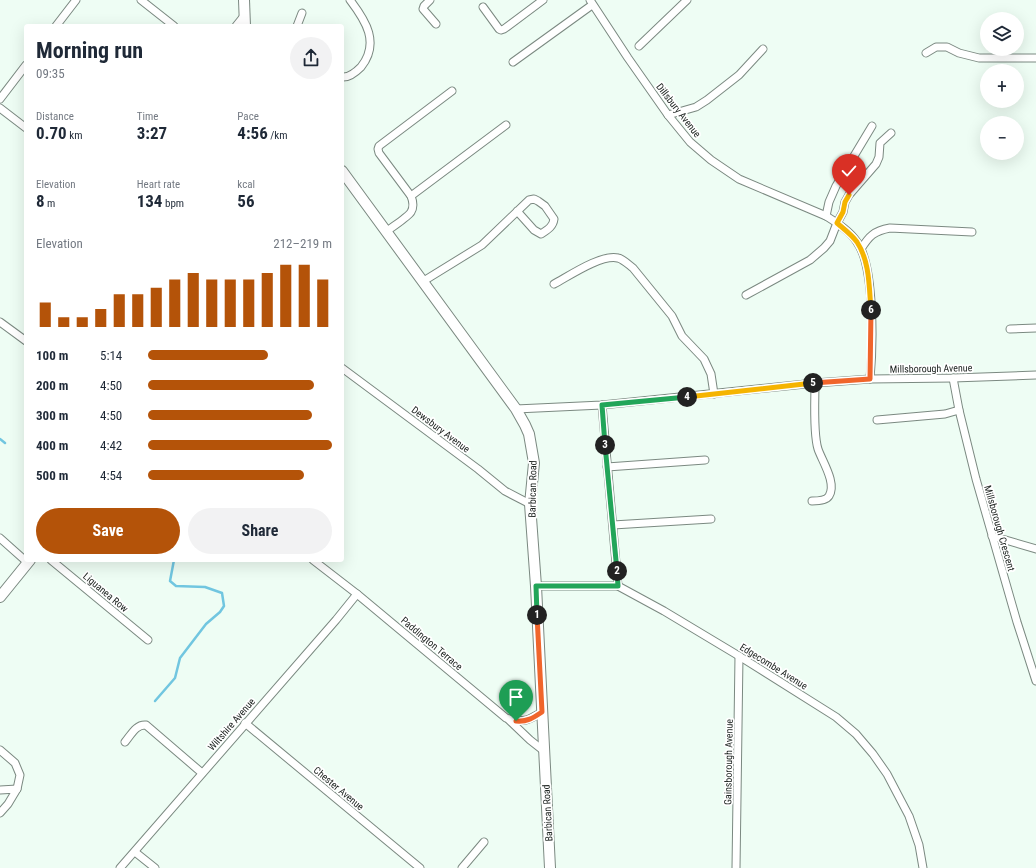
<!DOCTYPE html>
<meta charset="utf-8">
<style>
body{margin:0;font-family:"Roboto Condensed",sans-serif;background:#f2f2f3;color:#1f2937;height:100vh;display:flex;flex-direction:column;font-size:15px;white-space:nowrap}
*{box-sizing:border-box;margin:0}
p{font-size:13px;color:#747a83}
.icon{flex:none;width:22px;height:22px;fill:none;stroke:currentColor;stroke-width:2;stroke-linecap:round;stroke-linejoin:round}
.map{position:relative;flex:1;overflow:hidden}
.panel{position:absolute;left:24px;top:24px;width:320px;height:538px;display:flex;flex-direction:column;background:#fff;border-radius:4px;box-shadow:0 4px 16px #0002}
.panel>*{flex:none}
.controls{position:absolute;left:980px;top:12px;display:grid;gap:8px}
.controls a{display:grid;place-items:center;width:44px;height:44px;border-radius:50%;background:#fff;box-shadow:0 4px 16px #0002;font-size:20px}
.pin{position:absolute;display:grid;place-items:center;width:34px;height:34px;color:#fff;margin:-41px -17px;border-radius:50% 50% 50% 0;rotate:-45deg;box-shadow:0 0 4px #0007}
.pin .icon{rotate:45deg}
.km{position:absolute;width:20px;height:20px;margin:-10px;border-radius:50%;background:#222;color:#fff;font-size:11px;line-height:20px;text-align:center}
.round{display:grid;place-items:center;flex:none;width:42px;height:42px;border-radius:21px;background:#f2f2f3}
.overview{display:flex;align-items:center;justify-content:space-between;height:68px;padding:0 12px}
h1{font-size:22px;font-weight:700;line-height:30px}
.figures{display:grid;grid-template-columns:repeat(3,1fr);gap:6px;height:68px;padding:4px 12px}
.figures div{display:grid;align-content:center}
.figures b{font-size:17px;font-weight:700}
.figures small{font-size:11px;font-weight:400}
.figures p{font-size:11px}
.chart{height:112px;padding:8px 12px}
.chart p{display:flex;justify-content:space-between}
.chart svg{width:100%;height:72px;margin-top:4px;stroke:#b45309;stroke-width:6}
.button{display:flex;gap:8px;margin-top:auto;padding:8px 12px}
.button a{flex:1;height:46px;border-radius:24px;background:#b45309;color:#fff;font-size:16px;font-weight:700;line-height:46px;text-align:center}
.button a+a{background:#f2f2f3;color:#1f2937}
ul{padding:0 12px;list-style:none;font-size:13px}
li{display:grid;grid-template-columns:64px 48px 1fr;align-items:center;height:30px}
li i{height:10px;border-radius:5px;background:#b45309}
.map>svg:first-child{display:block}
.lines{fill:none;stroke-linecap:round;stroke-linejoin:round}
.stream{stroke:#71c6e0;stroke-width:2.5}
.minor-casing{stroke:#7b8981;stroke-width:9}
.secondary-casing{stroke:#7b8981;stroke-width:12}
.minor{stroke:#fff;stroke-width:7}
.secondary{stroke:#fff;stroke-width:10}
.split-1-casing{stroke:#fff;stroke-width:8}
.split-2-casing{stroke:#fff;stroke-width:8}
.split-3-casing{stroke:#fff;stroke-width:8}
.split-4-casing{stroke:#fff;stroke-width:8}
.split-5-casing{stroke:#fff;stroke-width:8}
.split-6-casing{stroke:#fff;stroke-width:8}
.split-7-casing{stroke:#fff;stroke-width:8}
.split-1{stroke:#f0652b;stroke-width:5}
.split-2{stroke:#22a559;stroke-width:5}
.split-3{stroke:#22a559;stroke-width:5}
.split-4{stroke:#22a559;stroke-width:5}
.split-5{stroke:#f5b400;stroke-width:5}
.split-6{stroke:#f0652b;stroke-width:5}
.split-7{stroke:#f5b400;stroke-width:5}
.labels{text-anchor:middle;stroke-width:3.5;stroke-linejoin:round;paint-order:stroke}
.street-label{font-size:10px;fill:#202623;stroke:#fff}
</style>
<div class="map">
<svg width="1036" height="868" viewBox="0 0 1036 868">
<rect width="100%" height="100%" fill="#eefdf4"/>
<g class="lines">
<!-- stream -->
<g class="stream">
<polyline points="0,439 5,443"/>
<polyline points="155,701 175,678 180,658 206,624 220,612 224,606 222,593 205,587 176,586 170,581 174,560"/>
</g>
<!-- minor casing -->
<g class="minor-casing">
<g id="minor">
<polyline points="141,0 174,26"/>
<polyline points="430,0 424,6 423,9 436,24"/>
<path d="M 590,0 L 628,58 L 668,115 L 690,142 L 711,160 L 739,179 L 826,216 C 837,223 850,231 857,242 C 875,267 873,347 870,379"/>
<polyline points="483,7 499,29 501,30 504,29 543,0"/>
<polyline points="56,26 76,0"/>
<polyline points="236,26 244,16"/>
<polyline points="297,26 302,13"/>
<polyline points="639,46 687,0"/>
<polyline points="926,53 936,47 947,47 959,53 979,58 1036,58"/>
<polyline points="513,62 592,5"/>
<path d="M 342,77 C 349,78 356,72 361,67 C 380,43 366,21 350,0"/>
<polyline points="0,99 26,65"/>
<polyline points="0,108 26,128"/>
<polyline points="668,115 696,107 707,100 739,75 763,49"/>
<polyline points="411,196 506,125"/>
<polyline points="826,216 829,202 836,186 872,126"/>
<path d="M 386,232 C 392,227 408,217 411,212 C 414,207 413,201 411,196 L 379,153 L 378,149 L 379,146 L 452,91"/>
<path d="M 861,249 C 869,236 874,231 890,228 L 972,232"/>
<path d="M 422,282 L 482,245 L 529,200 L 534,199 L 538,201 L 545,206 L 554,219 C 553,227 547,230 541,234 L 534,230 L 517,211"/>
<path d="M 554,284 C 569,276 601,254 618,258 C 623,259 629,265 633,268 L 672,316 L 682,336 L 704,359 L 711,374 L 714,394"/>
<polyline points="746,295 810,260 824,248 830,241 837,223 843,212 845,202 849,195 876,164 879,157 880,143 891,133"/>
<polyline points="0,322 26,341"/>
<polyline points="1010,329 1036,328"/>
<polyline points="342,368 478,469 505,491 530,504"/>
<polyline points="953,378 959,410 976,479 1017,622 1036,681"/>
<polyline points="602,405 618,586"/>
<polyline points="516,409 602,405 815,383 870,379 953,378 1036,375"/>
<polyline points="877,420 945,414 959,410"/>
<polyline points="607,467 705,460"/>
<path d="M 812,501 C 817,501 826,501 829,496 C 837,483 822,461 818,449 C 813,433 815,401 815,383"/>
<polyline points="613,525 711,519"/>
<polyline points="992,536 1036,549"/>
<polyline points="0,538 28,563"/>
<polyline points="51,560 148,640"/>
<path d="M 313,560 L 357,594 L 506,718 C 524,723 527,721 542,712"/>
<polyline points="536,586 618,586 664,611 739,656 836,717 856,734 873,754 887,774 909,816 919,845 923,868"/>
<polyline points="508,719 530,740 544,751"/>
<polyline points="245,723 420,868"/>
<path d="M 125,742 C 131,735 136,724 146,725 L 202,773"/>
<polyline points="0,750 15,763 20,775 17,789"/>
<polyline points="0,790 17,789 8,804 0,813"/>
<polyline points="135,852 155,868"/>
<polyline points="120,868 336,620 357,594"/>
<polyline points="462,868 484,842"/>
<polyline points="736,868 739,656"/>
</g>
</g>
<!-- secondary casing -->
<g class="secondary-casing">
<g id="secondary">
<polyline points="244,0 245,26"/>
<polyline points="342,171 516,409 525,425 529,434 534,463 530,504 536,586 550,868"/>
<polyline points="0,597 30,560"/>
</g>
</g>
<!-- minor -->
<use href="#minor" class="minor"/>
<!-- secondary -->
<use href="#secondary" class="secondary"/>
</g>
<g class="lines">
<!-- split-1 casing -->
<g class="split-1-casing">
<path id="split-1" d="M 516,721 C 527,722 533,718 542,712 L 537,615"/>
</g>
<!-- split-2 casing -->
<g class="split-2-casing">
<polyline id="split-2" points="537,615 536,586 618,586 617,571"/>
</g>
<!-- split-3 casing -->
<g class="split-3-casing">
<polyline id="split-3" points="605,445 617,571"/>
</g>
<!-- split-4 casing -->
<g class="split-4-casing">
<polyline id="split-4" points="605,445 602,405 687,397"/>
</g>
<!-- split-5 casing -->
<g class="split-5-casing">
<polyline id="split-5" points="687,397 813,383"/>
</g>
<!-- split-6 casing -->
<g class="split-6-casing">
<polyline id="split-6" points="813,383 870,379 871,310"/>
</g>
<!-- split-7 casing -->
<g class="split-7-casing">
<path id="split-7" d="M 849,195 L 845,202 L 843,212 L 837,223 C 844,229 852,235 857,242 C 870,262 869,287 871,310"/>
</g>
<!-- split-1 -->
<use href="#split-1" class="split-1"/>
<!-- split-2 -->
<use href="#split-2" class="split-2"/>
<!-- split-3 -->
<use href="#split-3" class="split-3"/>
<!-- split-4 -->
<use href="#split-4" class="split-4"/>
<!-- split-5 -->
<use href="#split-5" class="split-5"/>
<!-- split-6 -->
<use href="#split-6" class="split-6"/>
<!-- split-7 -->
<use href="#split-7" class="split-7"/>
</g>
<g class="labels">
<!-- street labels -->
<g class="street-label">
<text transform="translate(679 110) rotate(52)" y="4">Dillsbury Avenue</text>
<text transform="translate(931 368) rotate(-1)" y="4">Millsborough Avenue</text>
<text transform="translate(441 429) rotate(37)" y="4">Dewsbury Avenue</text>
<text transform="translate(532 489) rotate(-89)" y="4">Barbican Road</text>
<text transform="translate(1000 528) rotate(74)" y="4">Millsborough Crescent</text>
<text transform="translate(106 592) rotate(40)" y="4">Liguanea Row</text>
<text transform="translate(432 643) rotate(40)" y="4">Paddington Terrace</text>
<text transform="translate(774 666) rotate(32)" y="4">Edgecombe Avenue</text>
<text transform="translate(231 724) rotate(-49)" y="4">Wiltshire Avenue</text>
<text transform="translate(728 762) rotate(-89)" y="4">Gainsborough Avenue</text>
<text transform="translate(339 788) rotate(40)" y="4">Chester Avenue</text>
<text transform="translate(547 813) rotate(-93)" y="4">Barbican Road</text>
</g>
</g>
</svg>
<div class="controls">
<a><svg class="icon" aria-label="layers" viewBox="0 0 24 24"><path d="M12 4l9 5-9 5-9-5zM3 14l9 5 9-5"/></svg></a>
<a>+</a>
<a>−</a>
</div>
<div class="pin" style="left:516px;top:721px;background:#1e9e55"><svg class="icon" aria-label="arrive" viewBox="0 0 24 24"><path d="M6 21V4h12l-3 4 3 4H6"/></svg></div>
<div class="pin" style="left:849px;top:195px;background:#d93025"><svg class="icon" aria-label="check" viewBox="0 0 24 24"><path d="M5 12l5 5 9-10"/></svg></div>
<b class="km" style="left:537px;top:615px">1</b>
<b class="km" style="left:617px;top:571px">2</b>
<b class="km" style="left:605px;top:445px">3</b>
<b class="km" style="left:687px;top:397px">4</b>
<b class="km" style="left:813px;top:383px">5</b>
<b class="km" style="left:871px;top:310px">6</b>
<section class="panel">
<div class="overview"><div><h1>Morning run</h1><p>09:35</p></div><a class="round"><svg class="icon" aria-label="share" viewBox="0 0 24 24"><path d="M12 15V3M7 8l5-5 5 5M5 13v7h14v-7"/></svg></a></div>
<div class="figures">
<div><p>Distance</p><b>0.70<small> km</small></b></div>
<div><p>Time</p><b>3:27</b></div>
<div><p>Pace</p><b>4:56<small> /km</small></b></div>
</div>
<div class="figures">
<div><p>Elevation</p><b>8<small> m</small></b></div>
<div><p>Heart rate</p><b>134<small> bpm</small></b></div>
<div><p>kcal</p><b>56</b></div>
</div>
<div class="chart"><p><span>Elevation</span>212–219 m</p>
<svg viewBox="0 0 160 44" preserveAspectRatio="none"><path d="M5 44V29M15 44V38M25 44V38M35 44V33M45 44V24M55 44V24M65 44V20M75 44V15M85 44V11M95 44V15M105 44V15M115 44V15M125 44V11M135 44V6M145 44V6M155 44V15"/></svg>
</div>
<ul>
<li><b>100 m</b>5:14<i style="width:65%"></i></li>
<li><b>200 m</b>4:50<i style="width:90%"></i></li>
<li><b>300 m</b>4:50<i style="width:89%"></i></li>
<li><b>400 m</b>4:42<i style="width:100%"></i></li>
<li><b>500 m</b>4:54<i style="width:85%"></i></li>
</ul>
<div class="button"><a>Save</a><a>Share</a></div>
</section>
</div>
